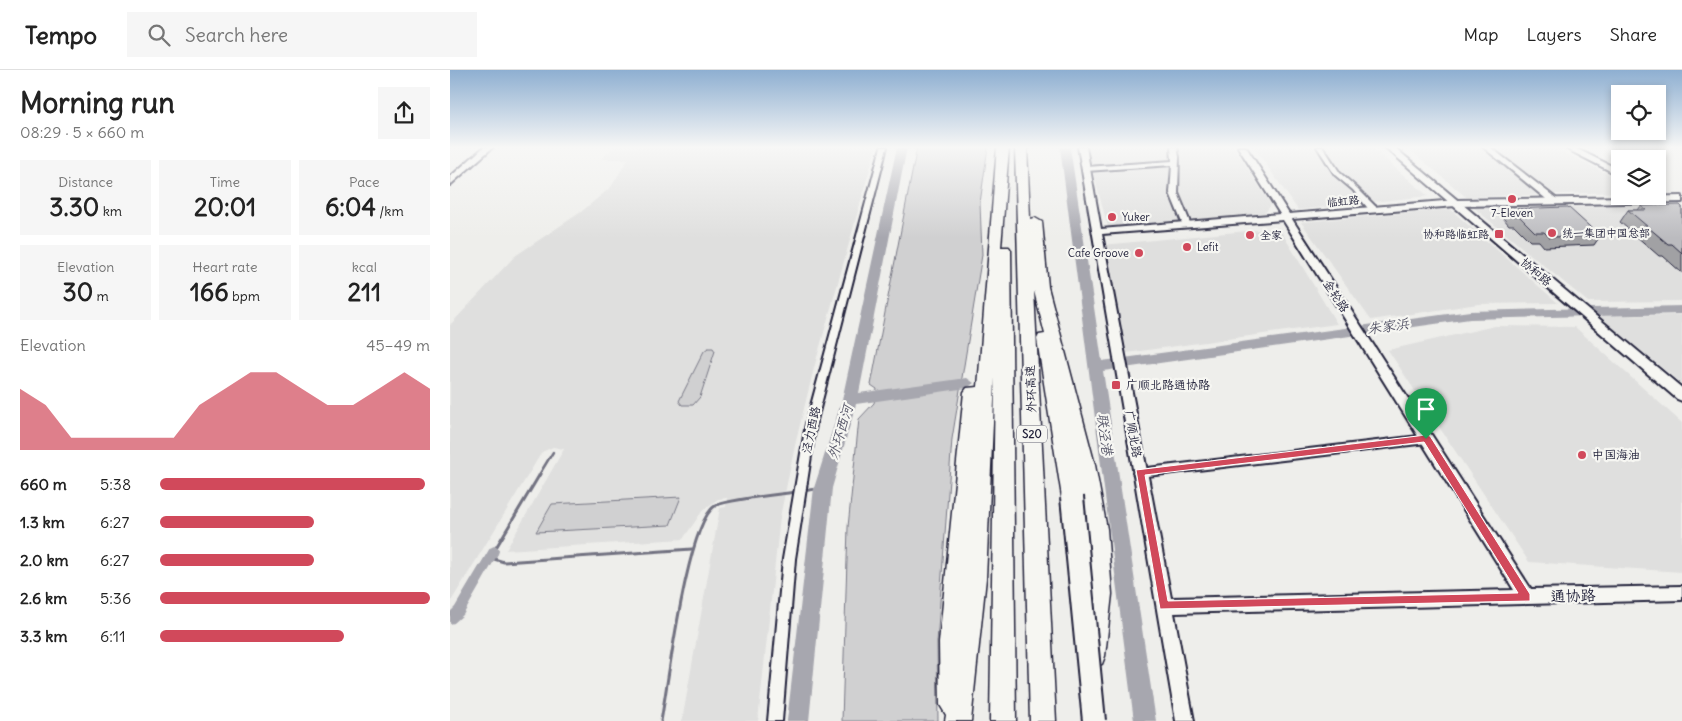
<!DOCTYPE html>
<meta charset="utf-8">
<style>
body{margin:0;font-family:Delius,"LXGW WenKai TC",sans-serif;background:#f6f6f6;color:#222;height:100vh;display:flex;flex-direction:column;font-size:19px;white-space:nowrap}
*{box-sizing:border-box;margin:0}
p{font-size:16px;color:#767676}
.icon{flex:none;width:28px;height:28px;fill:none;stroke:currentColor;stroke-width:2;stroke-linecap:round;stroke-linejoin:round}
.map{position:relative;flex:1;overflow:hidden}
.sheet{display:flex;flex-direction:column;background:#fff;width:450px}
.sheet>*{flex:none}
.buttons{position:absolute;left:1161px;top:15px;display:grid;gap:10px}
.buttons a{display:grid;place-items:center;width:55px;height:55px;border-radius:0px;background:#fff;box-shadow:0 2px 8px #0003;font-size:25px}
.pin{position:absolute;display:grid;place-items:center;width:42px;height:42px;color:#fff;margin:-51px -21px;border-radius:50% 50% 50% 0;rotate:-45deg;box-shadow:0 0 5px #0007}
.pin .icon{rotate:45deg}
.round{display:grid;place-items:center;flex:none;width:52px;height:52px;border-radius:0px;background:#f6f6f6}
.headline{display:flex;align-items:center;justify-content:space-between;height:85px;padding:0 20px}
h1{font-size:28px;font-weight:700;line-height:38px}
.figures{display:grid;grid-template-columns:repeat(3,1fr);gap:8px;height:85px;padding:5px 20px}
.figures div{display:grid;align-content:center;border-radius:0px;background:#f6f6f6;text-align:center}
.figures b{font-size:25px;font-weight:700}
.figures small{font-size:14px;font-weight:400}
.figures p{font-size:14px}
.chart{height:140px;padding:10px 20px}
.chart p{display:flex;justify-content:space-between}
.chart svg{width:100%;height:90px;margin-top:5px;fill:#d1495b;opacity:.7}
ul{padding:0 20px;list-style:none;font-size:16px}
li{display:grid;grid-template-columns:80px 60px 1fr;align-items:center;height:38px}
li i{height:12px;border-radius:6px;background:#d1495b}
header{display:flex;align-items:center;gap:30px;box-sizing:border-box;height:70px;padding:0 25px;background:#fff;border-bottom:1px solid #e0e0e0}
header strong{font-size:24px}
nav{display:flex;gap:28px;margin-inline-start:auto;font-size:18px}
.search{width:350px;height:45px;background:#f6f6f6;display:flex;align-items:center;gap:12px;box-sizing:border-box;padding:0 18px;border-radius:0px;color:#767676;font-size:19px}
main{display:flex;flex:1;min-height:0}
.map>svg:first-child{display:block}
.built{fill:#dfdfde}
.green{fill:#d0d0d1;stroke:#797986}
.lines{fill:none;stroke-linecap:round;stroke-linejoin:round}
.stream-far1{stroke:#727281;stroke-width:2.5}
.stream{stroke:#727281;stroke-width:3}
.canal{fill:#a7a7af;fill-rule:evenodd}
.river{fill:#a7a7af;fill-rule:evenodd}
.minor-casing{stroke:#22223b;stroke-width:4}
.tertiary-casing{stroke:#22223b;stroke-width:4}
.secondary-casing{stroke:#22223b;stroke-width:4}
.motorway-casing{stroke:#22223b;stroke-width:3}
.minor{fill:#f6f6f2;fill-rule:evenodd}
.tertiary{fill:#f6f6f2;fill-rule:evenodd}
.secondary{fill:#f6f6f2;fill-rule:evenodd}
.motorway{fill:#f6f6f2;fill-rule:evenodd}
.motorway-bridge-casing{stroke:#22223b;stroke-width:26;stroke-linecap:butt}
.motorway-bridge{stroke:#f6f6f2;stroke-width:22}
.wall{fill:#a1a1a4;stroke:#22223b}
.building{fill:#bbbbbf;stroke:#22223b}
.route{fill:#d1495b;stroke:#fff;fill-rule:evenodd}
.poi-dot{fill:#d1495b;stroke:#f6f6f2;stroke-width:2}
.labels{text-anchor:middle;stroke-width:4.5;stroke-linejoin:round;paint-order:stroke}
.far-street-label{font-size:11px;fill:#22223b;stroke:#f6f6f2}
.far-poi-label{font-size:11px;fill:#22223b;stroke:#f6f6f2;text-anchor:start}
.shield{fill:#f6f6f2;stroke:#626272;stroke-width:1}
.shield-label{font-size:11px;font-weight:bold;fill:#22223b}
.street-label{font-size:12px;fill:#22223b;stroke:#f6f6f2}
.poi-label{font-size:12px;fill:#22223b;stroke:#f6f6f2;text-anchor:start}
.water-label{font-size:14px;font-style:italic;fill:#575769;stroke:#f6f6f2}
.near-street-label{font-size:15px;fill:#22223b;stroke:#f6f6f2}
</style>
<header>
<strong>Tempo</strong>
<div class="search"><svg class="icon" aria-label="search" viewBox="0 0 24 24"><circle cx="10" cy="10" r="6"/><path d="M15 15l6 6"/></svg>Search here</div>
<nav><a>Map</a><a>Layers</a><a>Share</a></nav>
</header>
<main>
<section class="sheet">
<div class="headline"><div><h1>Morning run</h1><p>08:29 · 5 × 660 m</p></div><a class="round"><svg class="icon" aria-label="share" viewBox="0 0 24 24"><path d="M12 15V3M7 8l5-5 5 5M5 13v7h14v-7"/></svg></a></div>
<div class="figures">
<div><p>Distance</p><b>3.30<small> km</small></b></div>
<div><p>Time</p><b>20:01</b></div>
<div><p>Pace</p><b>6:04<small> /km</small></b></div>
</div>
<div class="figures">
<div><p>Elevation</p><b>30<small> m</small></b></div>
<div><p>Heart rate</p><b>166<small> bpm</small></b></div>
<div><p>kcal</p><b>211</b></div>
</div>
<div class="chart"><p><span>Elevation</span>45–49 m</p>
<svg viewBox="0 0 160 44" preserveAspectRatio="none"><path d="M0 44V14L10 22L20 38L30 38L40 38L50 38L60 38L70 22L80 14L90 6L100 6L110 14L120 22L130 22L140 14L150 6L160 14V44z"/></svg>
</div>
<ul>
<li><b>660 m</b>5:38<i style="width:98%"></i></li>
<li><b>1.3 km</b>6:27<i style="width:57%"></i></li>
<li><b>2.0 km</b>6:27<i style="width:57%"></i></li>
<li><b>2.6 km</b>5:36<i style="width:100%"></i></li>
<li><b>3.3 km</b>6:11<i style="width:68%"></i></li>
</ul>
</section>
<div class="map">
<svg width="1232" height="651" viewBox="0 0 1232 651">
<rect width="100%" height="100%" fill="#eeeeeb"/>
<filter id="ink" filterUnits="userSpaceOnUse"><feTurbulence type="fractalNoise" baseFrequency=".02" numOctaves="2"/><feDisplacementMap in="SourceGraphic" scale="10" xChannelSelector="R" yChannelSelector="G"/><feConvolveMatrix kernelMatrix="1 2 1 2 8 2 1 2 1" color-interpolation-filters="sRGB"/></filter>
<g filter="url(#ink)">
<!-- built -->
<g class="built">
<polygon points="163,77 426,77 364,298 346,371 330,447 308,651 232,651 270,438 276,437 277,428 268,429 253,440 233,469 56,480 114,379 103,377 92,382 0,533 0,255 65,186 131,142 161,117 178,89 151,89"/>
<polygon points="636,77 784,77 821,135 815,143 658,157"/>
<polygon points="804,77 921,77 978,126 848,140"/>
<polygon points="957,77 1103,77 1170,110 1170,122 1016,127"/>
<polygon points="1221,136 1232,142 1232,231 1138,232 1023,137"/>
<polygon points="1000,139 1108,233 1028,234 921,250 851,152"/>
<polygon points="829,158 887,254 676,283 653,175"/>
<polygon points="1232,245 1232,314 1148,246"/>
<polygon points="1045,256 1125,257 1232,353 1232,502 1079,492 938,280"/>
</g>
<!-- green -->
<g class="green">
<polygon points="467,77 538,77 530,133 532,185 502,369 487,572 488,651 392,651 398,457 409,349 424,333 427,319 421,315"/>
<polygon points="258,278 263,278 265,281 250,327 243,335 232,335 229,331 254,281"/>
<polygon points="231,427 220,455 86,462 102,434"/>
</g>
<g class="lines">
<!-- stream-far1 -->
<polyline class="stream-far1" points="89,405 103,382"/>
<!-- stream -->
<g class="stream">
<polyline points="90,404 44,481 44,489 54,492 242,479"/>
<polyline points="352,421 373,418"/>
<path d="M 211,651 C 218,614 237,453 265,436 C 274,430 332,424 347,422"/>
</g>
<!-- canal -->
<polygon class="canal" points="44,476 48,478 49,481 48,484 13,545 4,553 0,554 0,542 5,537 40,478"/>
<!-- river -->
<g class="river">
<polygon points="447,77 457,77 409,323 517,308 524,313 517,318 406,334 382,418 359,651 337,651 364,418 392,330"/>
<polygon points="610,77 620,77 652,291 1020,241 1232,236 1232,244 1020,249 653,301 706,651 684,651"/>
</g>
<!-- minor casing -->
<g class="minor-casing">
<g id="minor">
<polygon points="431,77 437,77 366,354 345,489 332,651 318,651 333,489 356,354"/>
<polygon points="721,77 727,77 729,87 728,123 741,155 740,157 734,157 733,155 720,123 722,95 636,101 633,99 636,97 722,91"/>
<polygon points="867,77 873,77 890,103 907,118 927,138 927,142 921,142 903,120 885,105"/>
<polygon points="1033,77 1040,77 1107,129 1107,133 1101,133"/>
<polygon points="977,365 981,366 982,369 981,372 977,373 689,407 685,406 683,403 685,400 689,399"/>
</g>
</g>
<!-- tertiary casing -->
<g class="tertiary-casing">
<g id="tertiary">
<path d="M 628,77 L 636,77 L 651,159 L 830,144 L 788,77 L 796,77 L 839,144 L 1006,130 L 1232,126 L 1232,132 L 1006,136 L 842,149 L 1081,519 L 1232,516 L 1232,530 L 724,543 L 744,651 L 726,651 ZM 833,150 L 1064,520 L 721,528 L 652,164 Z"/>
<polygon points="1113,77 1123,77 1170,100 1170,106"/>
</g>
</g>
<!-- secondary casing -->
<g class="secondary-casing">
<g id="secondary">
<polygon points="34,77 43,77 0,115 0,107"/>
<polygon points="935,77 944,77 1232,318 1232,331 1227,329"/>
</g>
</g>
<!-- motorway casing -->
<g class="motorway-casing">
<g id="motorway">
<polygon points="547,77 559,77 551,177 559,177 561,180 566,651 540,651 545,308 536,508 521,651 495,651 496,645 490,635 489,573 514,322 517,318 528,317"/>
<polygon points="565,77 577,77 580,149 585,148 592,152 598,217 645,395 657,459 662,524 655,586 652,594 643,598 634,594 631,586 640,524 637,459 631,429 629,433 622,435 615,433 612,427 587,269 589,265 595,264 584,221 606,651 580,651"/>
</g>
</g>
<!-- minor -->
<use href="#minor" class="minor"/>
<!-- tertiary -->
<use href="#tertiary" class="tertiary"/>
<!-- secondary -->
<use href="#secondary" class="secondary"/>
<!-- motorway -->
<use href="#motorway" class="motorway"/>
<!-- motorway-bridge casing -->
<g class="motorway-bridge-casing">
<polyline id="motorway-bridge" points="622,427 644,651"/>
</g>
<!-- motorway-bridge -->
<use href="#motorway-bridge" class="motorway-bridge"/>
</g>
<!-- wall -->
<g class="wall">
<polygon points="1191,136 1232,137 1232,203 1213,186 1209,186 1170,152 1178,140 1188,140"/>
<polygon points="1057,139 1150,166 1144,175 1094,177 1089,171 1080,171 1064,155 1059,155 1053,148"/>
</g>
<!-- building -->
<g class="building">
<polygon points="1230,135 1232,137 1232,183 1222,174 1218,174 1178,140 1196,140 1191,136"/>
<polygon points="1118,137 1150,166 1099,167 1094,162 1085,162 1069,146 1064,146 1057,139"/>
</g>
</g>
<!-- sky -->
<linearGradient id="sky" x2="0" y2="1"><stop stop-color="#8eafd1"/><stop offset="0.46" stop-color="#f7f7f6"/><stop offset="1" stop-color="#f7f7f6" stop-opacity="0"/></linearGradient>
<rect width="1232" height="168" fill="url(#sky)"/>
<!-- route -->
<path class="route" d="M 976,365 L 980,366 L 1080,524 L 1080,531 L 710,539 L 686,400 ZM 974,372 L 1068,523 L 718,531 L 695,405 Z"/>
<!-- markers -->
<g class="poi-dot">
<circle cx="1062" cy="129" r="5"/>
<circle cx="662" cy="147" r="5"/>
<circle cx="1102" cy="163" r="5"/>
<rect x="1044" y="159" width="10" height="10" rx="2.5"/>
<circle cx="800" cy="165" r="5"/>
<circle cx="737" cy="177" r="5"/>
<circle cx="689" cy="183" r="5"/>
<rect x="661" y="310" width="10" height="10" rx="2.5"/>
<circle cx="1132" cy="385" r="5"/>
</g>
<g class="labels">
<!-- far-street labels -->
<g class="far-street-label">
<text transform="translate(893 131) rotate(-5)" y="4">临虹路</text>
</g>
<!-- far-poi labels -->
<g class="far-poi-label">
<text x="1062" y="147" text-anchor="middle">7-Eleven</text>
<text x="672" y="151">Yuker</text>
<text x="1112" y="167">统一集团中国总部</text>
<text x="1039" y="168" text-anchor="end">协和路临虹路</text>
<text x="810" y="169">全家</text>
<text x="747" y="181">Lefit</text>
<text x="679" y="187" text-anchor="end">Cafe Groove</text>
</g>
<!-- shield labels -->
<rect class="shield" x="567" y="355.5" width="30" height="17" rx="4"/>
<g class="shield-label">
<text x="582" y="368">S20</text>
</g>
<!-- street labels -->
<g class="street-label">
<text transform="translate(1086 202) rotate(40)" y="4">协和路</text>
<text transform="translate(886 226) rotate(57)" y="4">金轮路</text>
<text transform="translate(581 319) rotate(-92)" y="4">外环高速</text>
<text transform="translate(361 360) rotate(-78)" y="4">泾力西路</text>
<text transform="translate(683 364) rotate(80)" y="4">广顺北路</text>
</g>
<!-- poi labels -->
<g class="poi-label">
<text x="676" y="319">广顺北路通协路</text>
<text x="1142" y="389">中国海油</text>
</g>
<!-- water labels -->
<g class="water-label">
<text transform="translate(938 256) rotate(-8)" y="5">朱家浜</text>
<text transform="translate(390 362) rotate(-73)" y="5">外环西河</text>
<text transform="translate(655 364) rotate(82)" y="5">联泾港</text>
</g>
<!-- near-street labels -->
<g class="near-street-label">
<text transform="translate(1123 526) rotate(-2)" y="5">通协路</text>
</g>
</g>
</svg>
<div class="buttons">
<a><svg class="icon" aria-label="locate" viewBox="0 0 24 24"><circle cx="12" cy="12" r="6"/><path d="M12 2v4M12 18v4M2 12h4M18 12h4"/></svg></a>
<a><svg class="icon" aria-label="layers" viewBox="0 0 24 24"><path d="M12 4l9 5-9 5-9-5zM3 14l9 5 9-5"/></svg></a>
</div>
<div class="pin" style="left:976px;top:369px;background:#1e9e55"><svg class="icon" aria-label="arrive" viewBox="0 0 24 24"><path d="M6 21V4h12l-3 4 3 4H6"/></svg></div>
</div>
</main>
